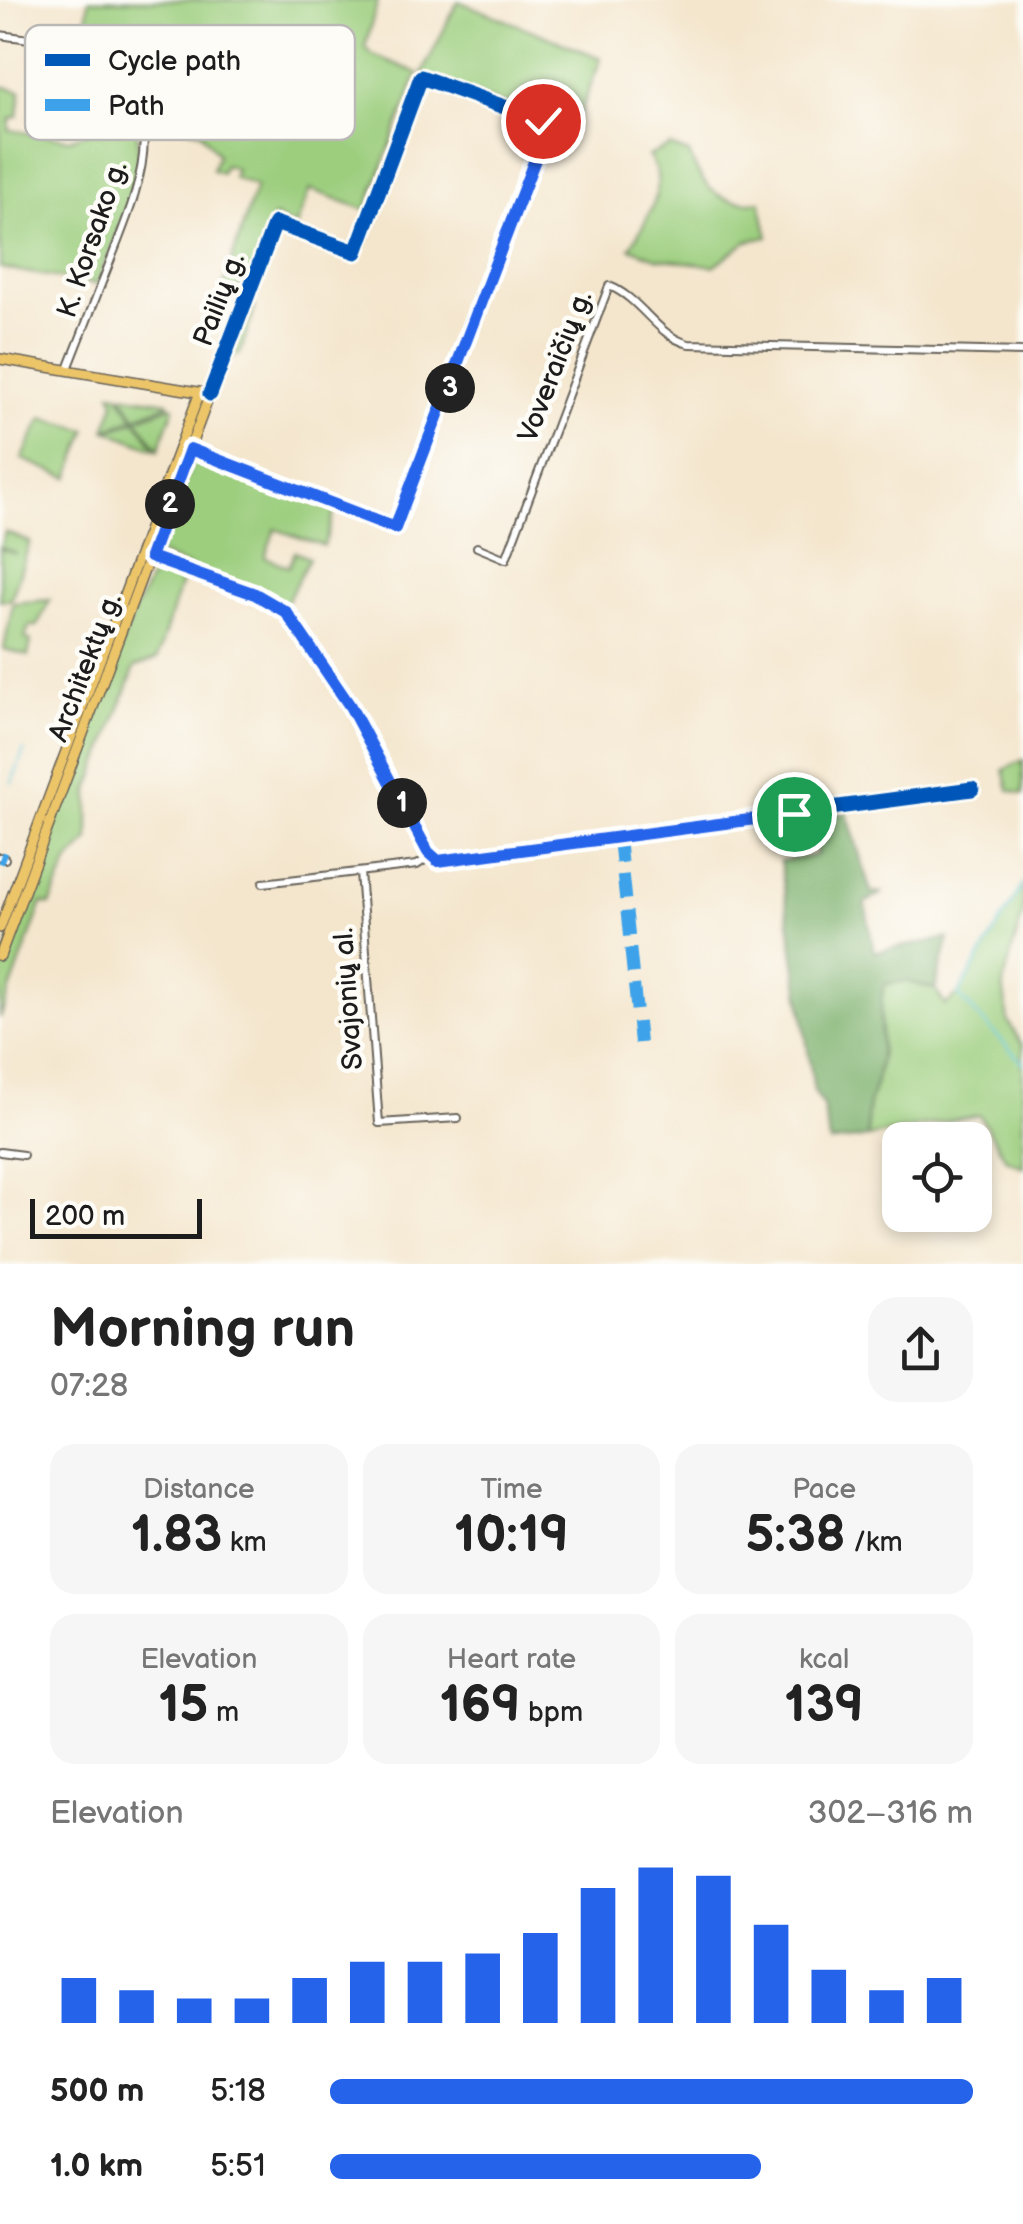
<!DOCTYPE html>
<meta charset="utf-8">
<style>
body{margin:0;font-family:"Balsamiq Sans",sans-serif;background:#f6f6f6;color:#222;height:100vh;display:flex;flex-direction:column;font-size:38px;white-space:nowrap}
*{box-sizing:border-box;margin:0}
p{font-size:32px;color:#767676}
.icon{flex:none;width:55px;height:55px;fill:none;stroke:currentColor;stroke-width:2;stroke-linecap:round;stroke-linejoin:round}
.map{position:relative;height:1264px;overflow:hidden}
.side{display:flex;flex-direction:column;background:#fff;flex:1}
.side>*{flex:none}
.buttons{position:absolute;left:882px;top:1122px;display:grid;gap:20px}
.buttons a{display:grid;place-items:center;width:110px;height:110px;border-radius:20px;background:#fff;box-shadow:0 5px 15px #0003;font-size:50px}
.scale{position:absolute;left:30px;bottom:25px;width:172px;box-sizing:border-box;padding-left:10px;border:5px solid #1c1c1c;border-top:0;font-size:28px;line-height:35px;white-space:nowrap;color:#1c1c1c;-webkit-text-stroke:8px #fdfcf7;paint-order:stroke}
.pin{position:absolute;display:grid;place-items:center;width:85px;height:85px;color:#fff;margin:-42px;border:5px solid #fff;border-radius:50%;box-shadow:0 2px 10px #0007}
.km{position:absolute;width:50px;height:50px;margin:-25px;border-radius:50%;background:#222;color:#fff;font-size:28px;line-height:50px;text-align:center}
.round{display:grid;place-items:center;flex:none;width:105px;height:105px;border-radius:30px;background:#f6f6f6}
.summary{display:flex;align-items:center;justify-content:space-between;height:170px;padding:0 50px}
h1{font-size:55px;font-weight:700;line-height:75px}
.stats{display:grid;grid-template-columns:repeat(3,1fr);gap:15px;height:170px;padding:10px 50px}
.stats div{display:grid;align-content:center;border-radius:25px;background:#f6f6f6;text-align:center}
.stats b{font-size:50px;font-weight:700}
.stats small{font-size:28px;font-weight:400}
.stats p{font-size:28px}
.chart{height:280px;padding:20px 50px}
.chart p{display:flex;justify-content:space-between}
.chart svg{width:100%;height:180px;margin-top:10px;stroke:#2563eb;stroke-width:6}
ul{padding:0 50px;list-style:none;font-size:32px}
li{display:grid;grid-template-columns:160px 120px 1fr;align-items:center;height:75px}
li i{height:25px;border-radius:12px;background:#2563eb}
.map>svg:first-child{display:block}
.green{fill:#9cce7e;stroke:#5c754d;stroke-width:2.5}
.forest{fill:#7db16d;stroke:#4c6644;stroke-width:2.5}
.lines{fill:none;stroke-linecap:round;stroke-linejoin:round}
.stream{stroke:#5bc7d4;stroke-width:2.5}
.minor-casing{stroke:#68635a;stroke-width:10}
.major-casing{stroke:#68635a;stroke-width:12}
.minor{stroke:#fff;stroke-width:6}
.major{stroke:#edc569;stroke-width:9}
.quiet{stroke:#3da2ea;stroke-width:12;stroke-dasharray:25 12;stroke-linecap:butt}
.cycleway-casing{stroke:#fdfcf7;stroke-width:21}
.cycleway{stroke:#0057b8;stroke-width:15}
.route-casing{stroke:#fff;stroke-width:20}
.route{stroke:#2563eb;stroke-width:12}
.labels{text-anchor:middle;stroke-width:9;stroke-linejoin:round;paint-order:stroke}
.street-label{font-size:28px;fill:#1c1c1c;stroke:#fdfcf7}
.key{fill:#fdfcf7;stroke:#bab9b5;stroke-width:2.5}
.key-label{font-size:28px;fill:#1c1c1c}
</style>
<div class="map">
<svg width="1023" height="1264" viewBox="0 0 1023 1264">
<rect width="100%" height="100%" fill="#fdfcf7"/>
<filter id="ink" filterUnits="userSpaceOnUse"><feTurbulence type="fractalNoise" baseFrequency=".01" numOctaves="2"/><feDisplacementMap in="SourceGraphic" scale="20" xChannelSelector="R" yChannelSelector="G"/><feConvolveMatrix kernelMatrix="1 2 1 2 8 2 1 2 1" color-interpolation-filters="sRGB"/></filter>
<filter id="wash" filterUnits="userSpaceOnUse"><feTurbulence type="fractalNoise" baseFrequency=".0048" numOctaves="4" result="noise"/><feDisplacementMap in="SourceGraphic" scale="40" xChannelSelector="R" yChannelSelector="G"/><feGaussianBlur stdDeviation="2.25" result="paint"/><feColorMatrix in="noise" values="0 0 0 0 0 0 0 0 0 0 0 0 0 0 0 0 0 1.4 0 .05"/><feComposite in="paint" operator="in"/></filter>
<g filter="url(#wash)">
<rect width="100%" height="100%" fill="#f4e6cd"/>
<!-- green -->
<g class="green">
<path d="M 89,0 L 378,0 L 365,47 L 371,54 L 418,73 L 366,210 L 310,189 L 296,226 L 274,217 L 247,283 L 241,282 L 233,298 L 221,293 L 256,186 L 233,177 L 236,169 L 225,165 L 221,173 L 212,170 L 218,155 L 201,132 L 160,121 L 157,126 L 149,124 C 136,87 115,67 82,48 Z"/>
<polygon points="458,1 601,58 574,130 422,74"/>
<path d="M 0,86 L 21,91 L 18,116 L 10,119 L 9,130 L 69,139 L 100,128 L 109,98 L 123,91 C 160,157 122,220 97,284 L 0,268 Z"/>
<path d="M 670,146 L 689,153 C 702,188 721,207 760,201 L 768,237 L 747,241 L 714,266 L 657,258 L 630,248 C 645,222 672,185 648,156 Z"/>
<polygon points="246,307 255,307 240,354 228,358"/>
<polygon points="111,393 118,394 134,418 105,430 115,402"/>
<polygon points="121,395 168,402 169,404 136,417"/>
<polygon points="172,406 174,408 159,449 137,419"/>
<polygon points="42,418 87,430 69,478 22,459"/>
<polygon points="136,420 136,421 157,450 108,431"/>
<polygon points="194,456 335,510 324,546 275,529 265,557 289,567 295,552 309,558 285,605 157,554"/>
<polygon points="5,532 30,542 11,600 0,600 0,549 17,554 0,547"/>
<polygon points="158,562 184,572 157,659 135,667 89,790 89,840 69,861 50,905 42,903 0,1018 0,969 132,616"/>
<polygon points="50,600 37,626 29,626 25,638 31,641 28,656 4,649 13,603"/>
<polygon points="1023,760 1023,794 1009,790 1004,770"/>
<path d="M 1023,884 L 1023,913 L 1003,984 L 1008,1021 L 1023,1046 L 1023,1167 L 1006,1159 L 979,1115 L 868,1137 C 864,1100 875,1096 879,1065 C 884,1037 877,1014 884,984 L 905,981 L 935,989 L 945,1005 L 958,995 Z"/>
</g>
<!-- forest -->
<path class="forest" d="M 847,813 L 871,892 L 882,893 L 865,903 L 874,952 L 949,938 L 935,989 L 905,981 L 884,984 C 877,1014 884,1037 879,1065 C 875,1097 864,1100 868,1137 L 830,1143 L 823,1106 L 814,1091 L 780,861 L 817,855 L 807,817 Z"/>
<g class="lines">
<!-- stream -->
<g class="stream">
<polyline points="12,783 24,750"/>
<polyline points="1023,884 958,995 1023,1063"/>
</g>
</g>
</g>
<g filter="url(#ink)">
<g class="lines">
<!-- minor casing -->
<g class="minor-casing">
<g id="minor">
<path d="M 0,35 C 26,39 59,41 83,53 C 176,99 142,180 113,254 C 98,292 83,331 68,369"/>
<polyline points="190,449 395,528 539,146 543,121 421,77 356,252 275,223 210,394"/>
<path d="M 477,547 L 506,559 L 609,286 C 641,298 656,336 689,344 L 1023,352"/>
<polyline points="150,557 255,594 287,612 350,705 428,852 438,861 972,789"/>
<polyline points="0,857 5,859"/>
<polyline points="360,872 379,1123 458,1118"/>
<polyline points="263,883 417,865 431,856"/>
<polyline points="0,1152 23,1155"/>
</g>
</g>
<!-- major casing -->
<g class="major-casing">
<g id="major">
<polyline points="0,359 210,394 0,956"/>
<polyline points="0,928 200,392"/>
</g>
</g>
<!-- minor -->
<use href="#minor" class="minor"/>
<!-- major -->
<use href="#major" class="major"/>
<!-- quiet -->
<g class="quiet">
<polyline points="619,838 640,1043"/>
<polyline points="0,857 5,859"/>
</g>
<!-- cycleway casing -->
<g class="cycleway-casing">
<g id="cycleway">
<polyline points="190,449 395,528 539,146 543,121 421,77 356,252 275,223 210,394"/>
<polyline points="150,557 255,594 287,612 350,705 428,852 438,861 972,789"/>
</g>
</g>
<!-- cycleway -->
<use href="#cycleway" class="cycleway"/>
</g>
</g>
<g class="lines" filter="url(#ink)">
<!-- route casing -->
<g class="route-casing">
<polyline id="route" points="543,121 540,146 395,528 190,449 150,557 255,594 286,612 350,706 428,852 438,861 794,814"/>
</g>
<!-- route -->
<use href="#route" class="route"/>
</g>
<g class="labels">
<!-- street labels -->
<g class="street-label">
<text transform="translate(91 239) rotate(-71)" y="10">K. Korsako g.</text>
<text transform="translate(218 299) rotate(-69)" y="10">Pailių g.</text>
<text transform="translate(554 366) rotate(-69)" y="10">Voveraičių g.</text>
<text transform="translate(84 667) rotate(-69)" y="10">Architektų g.</text>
<text transform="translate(347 999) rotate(-94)" y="10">Svajonių al.</text>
</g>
</g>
<!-- legend -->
<rect x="25" y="25" width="330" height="115" rx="15" class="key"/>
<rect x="45" y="54" width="45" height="12" fill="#0057b8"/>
<rect x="45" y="99" width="45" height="12" fill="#3da2ea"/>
<g class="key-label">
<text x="108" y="70">Cycle path</text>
<text x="108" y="115">Path</text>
</g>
</svg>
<div class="buttons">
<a><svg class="icon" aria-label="locate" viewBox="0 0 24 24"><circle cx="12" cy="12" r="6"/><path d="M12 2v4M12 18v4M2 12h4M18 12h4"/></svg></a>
</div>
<div class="scale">200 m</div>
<div class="pin" style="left:794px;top:814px;background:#1e9e55"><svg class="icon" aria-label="arrive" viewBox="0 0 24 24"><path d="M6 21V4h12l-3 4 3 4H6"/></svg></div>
<div class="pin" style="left:543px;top:121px;background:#d93025"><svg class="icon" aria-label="check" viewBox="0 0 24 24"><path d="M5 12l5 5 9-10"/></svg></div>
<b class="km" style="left:402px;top:803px">1</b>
<b class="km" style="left:170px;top:504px">2</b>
<b class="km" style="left:450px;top:388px">3</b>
</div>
<section class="side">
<div class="summary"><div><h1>Morning run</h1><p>07:28</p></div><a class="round"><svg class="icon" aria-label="share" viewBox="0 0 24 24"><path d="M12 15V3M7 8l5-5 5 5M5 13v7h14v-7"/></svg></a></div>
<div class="stats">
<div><p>Distance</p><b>1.83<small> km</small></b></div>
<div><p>Time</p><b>10:19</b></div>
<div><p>Pace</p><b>5:38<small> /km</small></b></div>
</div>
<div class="stats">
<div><p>Elevation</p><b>15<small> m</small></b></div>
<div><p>Heart rate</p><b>169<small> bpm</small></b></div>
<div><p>kcal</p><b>139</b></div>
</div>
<div class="chart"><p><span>Elevation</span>302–316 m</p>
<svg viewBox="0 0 160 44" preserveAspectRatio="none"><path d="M5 44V33M15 44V36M25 44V38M35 44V38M45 44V33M55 44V29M65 44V29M75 44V27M85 44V22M95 44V11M105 44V6M115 44V8M125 44V20M135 44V31M145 44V36M155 44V33"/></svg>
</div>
<ul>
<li><b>500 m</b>5:18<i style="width:100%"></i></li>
<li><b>1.0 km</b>5:51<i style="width:67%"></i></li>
</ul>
</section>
